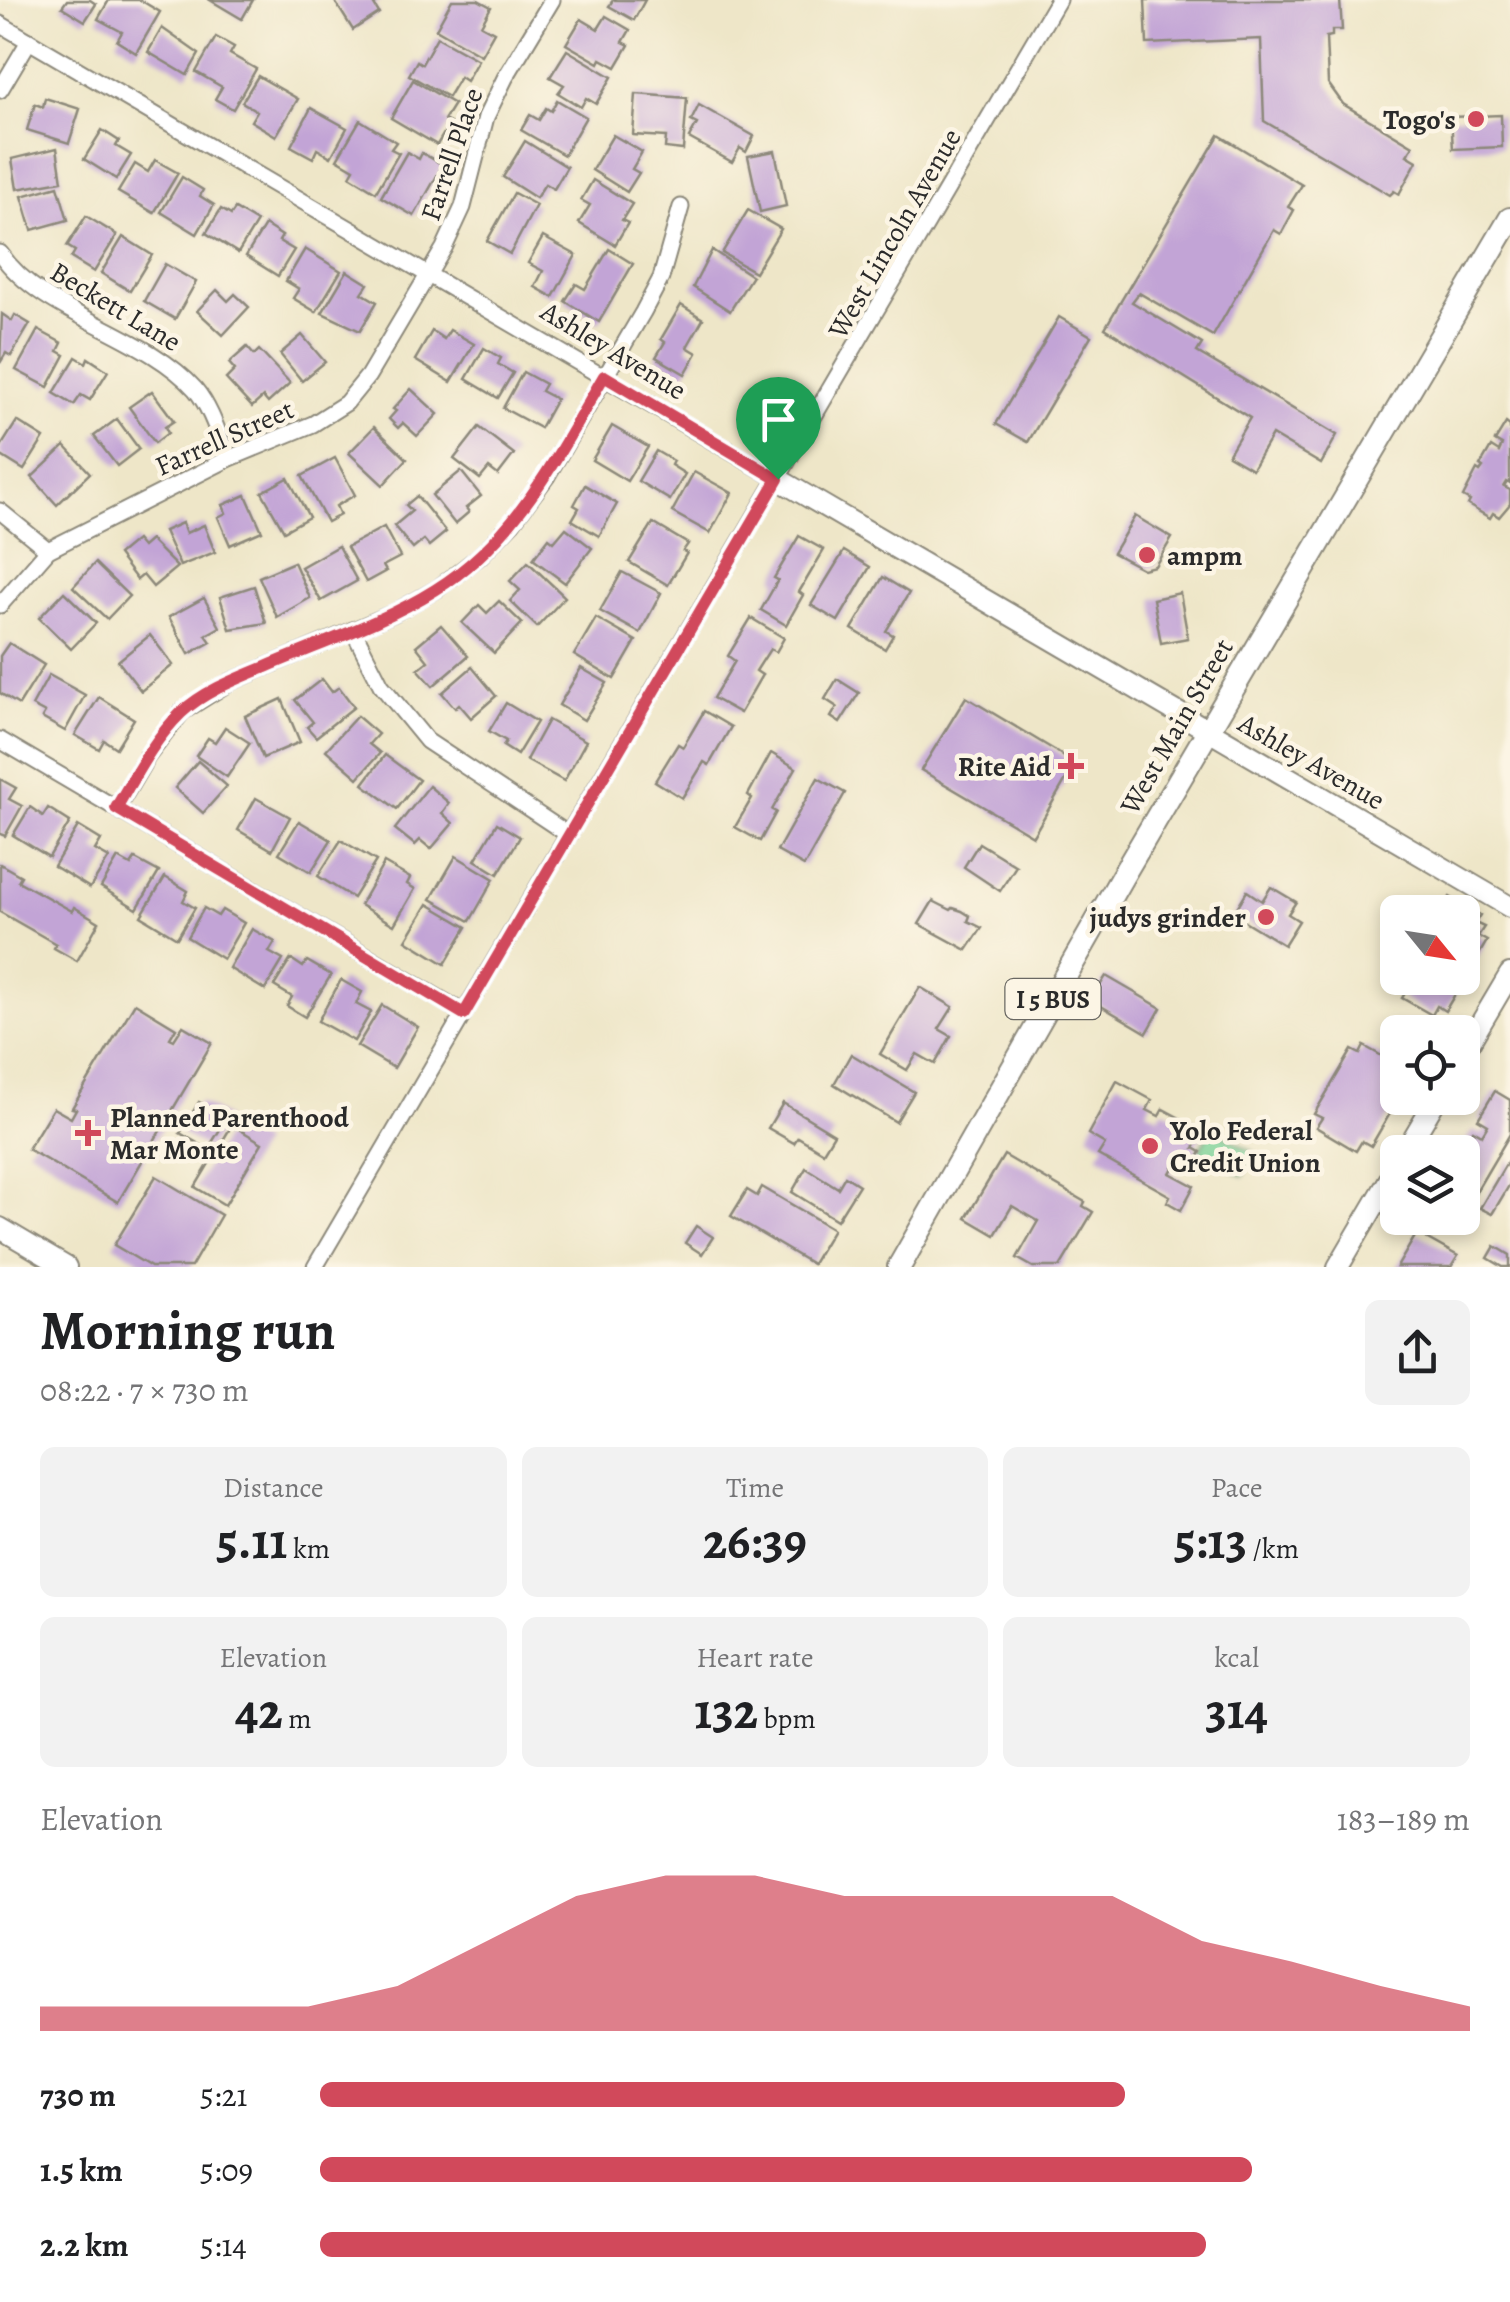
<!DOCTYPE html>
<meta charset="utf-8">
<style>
body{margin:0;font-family:Alegreya,serif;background:#f2f2f2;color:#202124;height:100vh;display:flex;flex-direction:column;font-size:38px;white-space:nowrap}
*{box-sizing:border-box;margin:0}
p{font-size:32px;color:#757577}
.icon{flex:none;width:55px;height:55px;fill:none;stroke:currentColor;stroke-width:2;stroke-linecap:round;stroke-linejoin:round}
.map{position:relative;height:1267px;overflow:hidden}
.side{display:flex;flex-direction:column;background:#fff;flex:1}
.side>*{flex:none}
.needle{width:65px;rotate:120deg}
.tools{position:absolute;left:1380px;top:895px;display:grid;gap:20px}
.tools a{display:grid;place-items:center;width:100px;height:100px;border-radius:15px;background:#fff;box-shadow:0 5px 15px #0003;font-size:50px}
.pin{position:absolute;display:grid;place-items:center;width:85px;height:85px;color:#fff;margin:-102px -42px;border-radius:50% 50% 50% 0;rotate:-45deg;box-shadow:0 0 10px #0007}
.pin .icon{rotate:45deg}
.round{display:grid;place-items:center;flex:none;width:105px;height:105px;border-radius:15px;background:#f2f2f2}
.head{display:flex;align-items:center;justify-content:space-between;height:170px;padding:0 40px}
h1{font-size:55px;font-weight:600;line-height:75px}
.stats{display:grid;grid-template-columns:repeat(3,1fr);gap:15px;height:170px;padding:10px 40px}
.stats div{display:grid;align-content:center;border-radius:15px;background:#f2f2f2;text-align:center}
.stats b{font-size:50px;font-weight:600}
.stats small{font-size:28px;font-weight:400}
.stats p{font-size:28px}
.chart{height:280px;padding:20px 40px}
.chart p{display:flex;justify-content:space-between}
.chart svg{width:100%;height:180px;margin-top:10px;fill:#d1495b;opacity:.7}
ul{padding:0 40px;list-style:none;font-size:32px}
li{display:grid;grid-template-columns:160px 120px 1fr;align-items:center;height:75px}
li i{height:25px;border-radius:12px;background:#d1495b}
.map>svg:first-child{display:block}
.green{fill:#7ad196;stroke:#527e60;stroke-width:2.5}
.building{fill:#c2a4d6}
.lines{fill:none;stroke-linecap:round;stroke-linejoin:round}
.street-casing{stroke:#8c887a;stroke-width:19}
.secondary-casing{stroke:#8c887a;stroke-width:24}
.primary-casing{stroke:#8c887a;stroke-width:26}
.street{stroke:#fff;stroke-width:15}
.secondary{stroke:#fff;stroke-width:20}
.primary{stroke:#fff;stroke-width:22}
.route-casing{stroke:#fff;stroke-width:20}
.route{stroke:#d1495b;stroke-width:12}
.poi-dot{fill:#d1495b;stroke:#fcf5e5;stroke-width:4}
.labels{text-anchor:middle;stroke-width:9;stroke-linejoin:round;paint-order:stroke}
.shield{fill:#fcf5e5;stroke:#6a6863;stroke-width:2.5}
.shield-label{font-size:25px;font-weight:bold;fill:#2b2b2b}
.poi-label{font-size:28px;font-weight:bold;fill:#2b2b2b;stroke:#fcf5e5;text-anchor:end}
.street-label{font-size:28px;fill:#2b2b2b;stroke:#fcf5e5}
</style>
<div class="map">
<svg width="1510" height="1267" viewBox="0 0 1510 1267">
<rect width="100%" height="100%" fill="#fcf5e5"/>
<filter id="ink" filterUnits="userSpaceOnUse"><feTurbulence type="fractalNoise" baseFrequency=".01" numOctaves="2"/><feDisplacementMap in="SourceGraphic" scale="20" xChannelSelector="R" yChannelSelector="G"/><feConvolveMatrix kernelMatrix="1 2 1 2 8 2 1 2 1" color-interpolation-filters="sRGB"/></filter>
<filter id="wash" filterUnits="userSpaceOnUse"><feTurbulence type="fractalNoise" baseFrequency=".0048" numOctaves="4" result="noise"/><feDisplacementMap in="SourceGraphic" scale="40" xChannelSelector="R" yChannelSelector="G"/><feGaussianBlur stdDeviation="2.25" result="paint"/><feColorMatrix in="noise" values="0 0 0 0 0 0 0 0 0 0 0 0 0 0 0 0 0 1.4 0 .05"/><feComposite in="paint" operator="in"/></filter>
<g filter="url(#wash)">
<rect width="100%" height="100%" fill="#eee6c8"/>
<!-- green -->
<polygon class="green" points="1212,1128 1254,1153 1243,1176 1198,1151"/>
<g id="blocks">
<!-- building -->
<g class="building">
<polygon points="67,0 90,0 96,4 85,21 62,7"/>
<polygon points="109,0 140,0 160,12 136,53 117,41 122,32 98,19"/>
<polygon points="210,0 253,0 242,19"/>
<polygon points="334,0 382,0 374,5 379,13 353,30"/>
<polygon points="452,0 478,0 491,7 481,25 494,32 481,55 436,29"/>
<polygon points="613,0 645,0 634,20 609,6"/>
<polygon points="1145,0 1340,0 1342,30 1332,30 1332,36 1326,37 1328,83 1343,104 1413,146 1407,155 1417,161 1399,194 1394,191 1390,195 1264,121 1261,39 1147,44"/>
<polygon points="606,16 630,30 623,42 629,45 616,67 601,59 599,63 566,44 581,19 598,29"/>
<polygon points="162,28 199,54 187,75 148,52"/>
<polygon points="216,37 234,47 230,54 256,69 233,109 215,99 222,87 196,72"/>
<polygon points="437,37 478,60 466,81 460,77 448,97 409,75 417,61 422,64"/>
<polygon points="567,50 612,77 596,104 586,98 581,107 558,93 564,85 550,77"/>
<polygon points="258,76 298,99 276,136 251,121 257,111 242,102"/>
<polygon points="413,80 454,104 444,120 450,123 437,145 391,118"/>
<polygon points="636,94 687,98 683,150 665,148 666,137 633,135"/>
<polygon points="45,98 80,109 69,143 27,130 35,104 43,107"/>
<polygon points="557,100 586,117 564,155 521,130 530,115 539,120 546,108 551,111"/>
<polygon points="699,105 754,136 746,152 740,148 732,162 689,138 697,124 691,121"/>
<polygon points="311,108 347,128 331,157 317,149 313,158 291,146"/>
<polygon points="1501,115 1502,147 1453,149 1451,117"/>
<polygon points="360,120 396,142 391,149 399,153 376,192 350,176 354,169 337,159"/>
<polygon points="102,130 119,141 116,146 131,155 116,179 84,159"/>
<polygon points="613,135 642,152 632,169 639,173 627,192 592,170"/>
<polygon points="1219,135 1302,185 1288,207 1294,210 1281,234 1274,230 1213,336 1139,293 1132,302 1202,344 1197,352 1337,435 1321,464 1272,435 1252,469 1228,455 1250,418 1105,328"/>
<polygon points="525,141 567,167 554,189 545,184 536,198 503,177"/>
<polygon points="57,148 62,181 17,189 12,159"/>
<polygon points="775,151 786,206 760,212 748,156"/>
<polygon points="407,152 419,159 422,153 443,165 414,216 381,197"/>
<polygon points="155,160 178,173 154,213 118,192 135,164 148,172"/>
<polygon points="182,177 203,190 200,196 214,205 197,234 161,212"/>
<polygon points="593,180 632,204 622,220 628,223 615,245 579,223 590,205 581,200"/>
<polygon points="58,186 68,220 32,230 22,196"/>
<polygon points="514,193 536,205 510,254 487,241"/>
<polygon points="221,209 231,215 235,209 257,222 238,253 206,233"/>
<polygon points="748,210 781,229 755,272 722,253"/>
<polygon points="86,216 117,235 94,272 71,258 75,251 67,246"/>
<polygon points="265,225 282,236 279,241 294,250 278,276 246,256"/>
<polygon points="123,237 152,255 130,291 101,273"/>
<polygon points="543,237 576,255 553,297 535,287 543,271 528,263"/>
<polygon points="305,249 341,271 316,312 293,298 299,289 286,281"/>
<polygon points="609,249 633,264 599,322 565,301 576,284 585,289"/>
<polygon points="712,250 752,276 730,311 693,287"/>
<polygon points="165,264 196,282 175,319 144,301"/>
<polygon points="347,271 368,284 362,293 377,302 360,331 322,313"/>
<polygon points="217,290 228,301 235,294 249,307 223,335 197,311"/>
<polygon points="681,305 703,319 687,347 697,353 685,374 656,357 665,342 661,339"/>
<polygon points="2,314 12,321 15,315 30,324 11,356 6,353 0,363"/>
<polygon points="1059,317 1091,336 1028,442 996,424"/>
<polygon points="38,330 62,343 58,351 65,355 48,387 16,370"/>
<polygon points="450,330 474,344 451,382 415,360 432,331 444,339"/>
<polygon points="302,335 325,362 302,381 280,354"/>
<polygon points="247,347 254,355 259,350 290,383 268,403 263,397 252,407 226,379 235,370 229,363"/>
<polygon points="484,348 501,358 498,364 513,373 498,398 466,379"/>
<polygon points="76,357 86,363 88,358 108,371 90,400 81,395 74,405 54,393"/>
<polygon points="523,372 545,384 541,391 556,399 540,428 503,408"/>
<polygon points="411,389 438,414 417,436 403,423 398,428 389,419 396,411 393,409"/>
<polygon points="152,391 174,421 165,427 168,433 155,443 129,407"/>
<polygon points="117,419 139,449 117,466 94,436"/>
<polygon points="17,421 44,438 24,470 0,455 0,448"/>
<polygon points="1506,423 1510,426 1510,484 1507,482 1504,487 1510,490 1510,504 1499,517 1493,513 1490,518 1468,505 1470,501 1463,497 1477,470 1480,472 1483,468 1480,466 1491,447 1499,452 1502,445 1495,441"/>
<polygon points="612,426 648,447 627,481 592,460"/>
<polygon points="374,427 407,459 383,485 349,453"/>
<polygon points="479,427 514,454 498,475 489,468 480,479 454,459"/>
<polygon points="65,446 90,473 57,505 32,477"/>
<polygon points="656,451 673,461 671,465 685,474 670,500 638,481"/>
<polygon points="335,458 355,495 336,506 340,515 327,522 302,476"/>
<polygon points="461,471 481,496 466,508 469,512 455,524 432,495"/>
<polygon points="694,472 732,493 710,533 672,512"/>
<polygon points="288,478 309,517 284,531 262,492"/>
<polygon points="585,485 617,504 599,536 572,520 579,508 574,505"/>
<polygon points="246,495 262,531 230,545 218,517 226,513 223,505"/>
<polygon points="417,496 446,532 429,546 424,540 413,549 394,526 412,511 406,505"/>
<polygon points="1135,516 1172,538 1155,566 1143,569 1113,553"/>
<polygon points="182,523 186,533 204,525 215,552 180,566 164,531"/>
<polygon points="653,523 688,544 683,551 687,553 668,585 629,562"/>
<polygon points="384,527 400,557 383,566 386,571 366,582 347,547"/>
<polygon points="566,528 592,548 565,583 533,559 549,538 554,542"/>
<polygon points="799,536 824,550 799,592 803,595 786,625 761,610 778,580 774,578"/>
<polygon points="136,540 142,547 150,540 177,567 153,587 143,575 137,580 118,555"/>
<polygon points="338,546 357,581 321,601 301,567"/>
<polygon points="844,551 870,567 838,621 811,605"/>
<polygon points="294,562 310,598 277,617 259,577"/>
<polygon points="528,562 565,597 537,627 510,601 520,590 510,581"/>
<polygon points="95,563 129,596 107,619 73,587"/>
<polygon points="622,572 661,593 640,633 600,611"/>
<polygon points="883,577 909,593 886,631 893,635 885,649 852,629"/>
<polygon points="254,586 266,623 230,629 220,597"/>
<polygon points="64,592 96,623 71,649 39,618"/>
<polygon points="1180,593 1188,638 1161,643 1153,599"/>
<polygon points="204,598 220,627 206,635 211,642 189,654 169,617"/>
<polygon points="499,601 522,623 494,653 462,623 479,605 487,613"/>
<polygon points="596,618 636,641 614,679 574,655"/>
<polygon points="751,618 784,638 776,652 770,649 756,671 762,675 740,713 713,698 735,661 728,656"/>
<polygon points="441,625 468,656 433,686 418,669 428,661 416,646"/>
<polygon points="150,635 173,665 141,691 118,661"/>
<polygon points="9,643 44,665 19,705 0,693 0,656"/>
<polygon points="472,667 496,696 471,718 459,704 455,708 442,693"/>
<polygon points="581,668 607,683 584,720 559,705"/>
<polygon points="49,675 85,695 65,731 42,718 45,713 32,706"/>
<polygon points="322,679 332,692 339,687 354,707 316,737 307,727 313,722 295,700"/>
<polygon points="837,679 859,693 840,723 831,717 837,707 825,699"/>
<polygon points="99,697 134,719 116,748 104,740 99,749 75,735"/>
<polygon points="966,697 1056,751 1067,759 1072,769 1033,836 921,770"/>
<polygon points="282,699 300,742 263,758 245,716"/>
<polygon points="506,703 537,722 517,755 503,746 506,741 489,731"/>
<polygon points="704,711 731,727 709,765 704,762 682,798 655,781 678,744 683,747"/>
<polygon points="357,716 378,734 369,744 380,753 358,778 326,750"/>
<polygon points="548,720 586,741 564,781 526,760"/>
<polygon points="225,727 250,743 227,777 196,756 208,738 215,742"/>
<polygon points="771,753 796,768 772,810 776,812 760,841 735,827 752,798 748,795"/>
<polygon points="385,755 419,780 397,809 363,784"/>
<polygon points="198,761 227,786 203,813 175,788"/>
<polygon points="818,778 845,793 804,866 777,851"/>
<polygon points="0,779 16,788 9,799 22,806 5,836 0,834"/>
<polygon points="429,786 449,803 442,813 453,823 431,849 420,840 415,845 395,829"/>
<polygon points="256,798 290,817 272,850 238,830"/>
<polygon points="30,807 43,816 48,808 70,822 49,857 13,835"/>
<polygon points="299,821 331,840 311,872 279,853"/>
<polygon points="497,823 520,837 498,874 475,860"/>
<polygon points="78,826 101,840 95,850 109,858 90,888 54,866"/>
<polygon points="341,840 376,861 353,898 318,876"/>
<polygon points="979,843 1016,866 1000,891 964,867"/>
<polygon points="456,856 494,879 470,921 431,899"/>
<polygon points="118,858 131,865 135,859 159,872 137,909 101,887"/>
<polygon points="384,863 410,878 407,884 415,889 394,925 360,905"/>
<polygon points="0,864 21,876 18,881 72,911 74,907 99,922 77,961 54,948 56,944 0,912"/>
<polygon points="165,877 188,891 183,901 195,908 177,938 141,916"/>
<polygon points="1271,887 1296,902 1288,914 1299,921 1284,945 1233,914 1247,891 1262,901"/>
<polygon points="1450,897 1480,915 1475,923 1484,927 1478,936 1487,941 1445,1011 1437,1006 1432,1015 1402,998 1407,990 1398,985 1403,978 1462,978 1462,912 1430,912 1437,901 1445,905"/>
<polygon points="933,901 951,910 953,908 962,911 970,916 968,921 982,928 967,950 919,924"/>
<polygon points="428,904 467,927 445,964 406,940"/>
<polygon points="204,908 218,916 222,910 244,923 223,959 187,937"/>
<polygon points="252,929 275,942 269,952 283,960 265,990 229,968"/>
<polygon points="291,959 303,967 307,961 331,975 305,1017 287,1006 292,997 274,986"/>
<polygon points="1106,976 1161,1008 1147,1033 1091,1000"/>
<polygon points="341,980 362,992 356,1004 371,1012 354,1041 318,1021"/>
<polygon points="920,987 953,1007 939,1029 951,1036 935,1064 917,1054 907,1070 880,1054"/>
<polygon points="135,1003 176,1028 170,1038 174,1040 183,1026 212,1043 118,1202 28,1149 53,1108 71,1118 76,1109 72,1108"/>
<polygon points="382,1005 418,1027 394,1068 357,1046"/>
<polygon points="1364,1046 1398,1065 1399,1098 1371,1146 1362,1141 1356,1151 1316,1127 1322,1118 1314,1114 1352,1050 1360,1054"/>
<polygon points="851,1054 914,1092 896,1122 834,1084"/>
<polygon points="1117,1081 1152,1100 1147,1110 1159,1116 1163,1109 1204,1131 1194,1148 1201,1152 1192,1169 1177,1161 1170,1173 1194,1186 1181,1210 1167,1202 1170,1196 1098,1155 1105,1144 1088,1134"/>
<polygon points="1495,1091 1510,1100 1510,1134 1468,1205 1462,1202 1462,1169 1469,1158 1459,1152 1473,1130 1482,1135 1488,1125 1478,1119"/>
<polygon points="199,1102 227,1118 208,1149 180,1133"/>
<polygon points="783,1103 834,1134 823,1152 798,1137 794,1143 768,1128"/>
<polygon points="232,1125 262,1143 225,1205 195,1187"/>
<polygon points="1004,1155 1085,1202 1083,1206 1093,1212 1060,1267 1033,1267 1017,1258 1038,1221 1012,1206 995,1235 966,1218"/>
<polygon points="1510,1157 1510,1184 1492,1214 1480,1208"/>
<polygon points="806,1168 838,1188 845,1176 859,1185 837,1220 792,1192"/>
<polygon points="156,1176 221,1215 191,1267 151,1267 114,1245"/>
<polygon points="762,1187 833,1229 812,1264 731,1216 747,1190 757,1196"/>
<polygon points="696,1226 713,1237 702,1254 685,1243"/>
<polygon points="1417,1233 1458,1256 1451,1267 1397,1267"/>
<polygon points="1495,1246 1510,1255 1510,1267 1503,1267 1488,1258"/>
</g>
</g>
</g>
<g filter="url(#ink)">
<use href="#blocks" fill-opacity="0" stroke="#8c887a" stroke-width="2.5"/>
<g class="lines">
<!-- street casing -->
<g class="street-casing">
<g id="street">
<path d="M 0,24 C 258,177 519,327 778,479"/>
<polyline points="0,90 29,41"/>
<path d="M 0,253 C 42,315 144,332 195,389 C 211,408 219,436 228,459"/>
<polyline points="0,511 48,550"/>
<polyline points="0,605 48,550 228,459 313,424 346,403 368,376 444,248 463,207 486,117 505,78 552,0"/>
<polyline points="353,630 381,685 427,741 569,835"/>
<polyline points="0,740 464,1013"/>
<polyline points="117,808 147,757 182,712 230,682 394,613 437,589 480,556 512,523 547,476 643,312 661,278 681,207"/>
<polyline points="315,1267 1058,0"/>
</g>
</g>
<!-- secondary casing -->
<g class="secondary-casing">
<g id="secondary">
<polyline points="778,479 1510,907"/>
<polyline points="1462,1055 1510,974"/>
<polyline points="1405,1152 1437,1098"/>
<polyline points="0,1228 66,1267"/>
<polyline points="1338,1267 1398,1165"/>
</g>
</g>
<!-- primary casing -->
<g class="primary-casing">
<polyline id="primary" points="899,1267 1122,877 1510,219"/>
</g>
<!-- street -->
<use href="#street" class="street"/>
<!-- secondary -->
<use href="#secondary" class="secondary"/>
<!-- primary -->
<use href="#primary" class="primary"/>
</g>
</g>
<g class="lines" filter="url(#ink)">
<!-- route casing -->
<g class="route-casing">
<path id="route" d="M 604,376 L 778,479 L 464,1014 L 116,808 C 135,776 154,739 181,713 C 204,691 239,678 268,666 C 324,642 384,622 435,590 C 517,539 557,456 604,376 Z"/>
</g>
<!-- route -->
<use href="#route" class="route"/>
</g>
<!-- markers -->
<g class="poi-dot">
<circle cx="1476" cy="119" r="10"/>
<circle cx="1147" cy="555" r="10"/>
<path d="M1066 751h10v10h10v10h-10v10h-10v-10h-10v-10h10z"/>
<circle cx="1266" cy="917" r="10"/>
<path d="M83 1118h10v10h10v10h-10v10h-10v-10h-10v-10h10z"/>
<circle cx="1150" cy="1146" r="10"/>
</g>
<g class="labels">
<!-- shield labels -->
<rect class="shield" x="1005.5" y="979" width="95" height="40" rx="8"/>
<g class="shield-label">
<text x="1053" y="1008">I 5 BUS</text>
</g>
<!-- poi labels -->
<g class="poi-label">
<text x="1456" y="129">Togo's</text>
<text x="1167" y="565" text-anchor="start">ampm</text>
<text x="1051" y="776">Rite Aid</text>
<text x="1246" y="927">judys grinder</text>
<text x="110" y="1127" text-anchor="start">Planned Parenthood<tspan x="110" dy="32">Mar Monte</tspan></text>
<text x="1170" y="1140" text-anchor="start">Yolo Federal<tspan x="1170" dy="32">Credit Union</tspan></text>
</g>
<!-- street labels -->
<g class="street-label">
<text transform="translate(451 154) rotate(-71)" y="10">Farrell Place</text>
<text transform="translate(894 233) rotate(-60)" y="10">West Lincoln Avenue</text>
<text transform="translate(116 306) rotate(31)" y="10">Beckett Lane</text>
<text transform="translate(614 350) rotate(31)" y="10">Ashley Avenue</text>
<text transform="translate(224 437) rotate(-24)" y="10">Farrell Street</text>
<text transform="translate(1176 726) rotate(-60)" y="10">West Main Street</text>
<text transform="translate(1312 761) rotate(30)" y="10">Ashley Avenue</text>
</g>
</g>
</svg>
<div class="tools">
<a><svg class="needle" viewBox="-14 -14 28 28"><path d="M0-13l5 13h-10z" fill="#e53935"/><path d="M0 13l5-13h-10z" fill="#757577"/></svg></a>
<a><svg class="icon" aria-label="locate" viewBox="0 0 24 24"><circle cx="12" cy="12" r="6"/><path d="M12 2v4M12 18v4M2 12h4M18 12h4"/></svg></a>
<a><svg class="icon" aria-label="layers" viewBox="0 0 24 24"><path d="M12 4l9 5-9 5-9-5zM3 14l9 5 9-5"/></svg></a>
</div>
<div class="pin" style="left:778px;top:479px;background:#1e9e55"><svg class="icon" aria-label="arrive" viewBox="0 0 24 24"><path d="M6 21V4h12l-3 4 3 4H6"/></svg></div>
</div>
<section class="side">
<div class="head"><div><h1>Morning run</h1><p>08:22 · 7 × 730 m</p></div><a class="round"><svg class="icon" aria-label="share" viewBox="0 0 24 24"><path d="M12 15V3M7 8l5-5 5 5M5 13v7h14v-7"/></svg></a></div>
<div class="stats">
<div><p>Distance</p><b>5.11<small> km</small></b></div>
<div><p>Time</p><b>26:39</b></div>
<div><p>Pace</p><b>5:13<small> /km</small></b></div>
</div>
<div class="stats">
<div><p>Elevation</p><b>42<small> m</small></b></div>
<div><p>Heart rate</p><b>132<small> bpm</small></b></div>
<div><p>kcal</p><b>314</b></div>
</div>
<div class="chart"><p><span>Elevation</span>183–189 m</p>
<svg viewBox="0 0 160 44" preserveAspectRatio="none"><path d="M0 44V38L10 38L20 38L30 38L40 33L50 22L60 11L70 6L80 6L90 11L100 11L110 11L120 11L130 22L140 27L150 33L160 38V44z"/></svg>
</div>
<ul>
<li><b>730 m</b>5:21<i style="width:70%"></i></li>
<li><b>1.5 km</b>5:09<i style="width:81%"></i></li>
<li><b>2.2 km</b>5:14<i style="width:77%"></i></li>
</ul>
</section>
